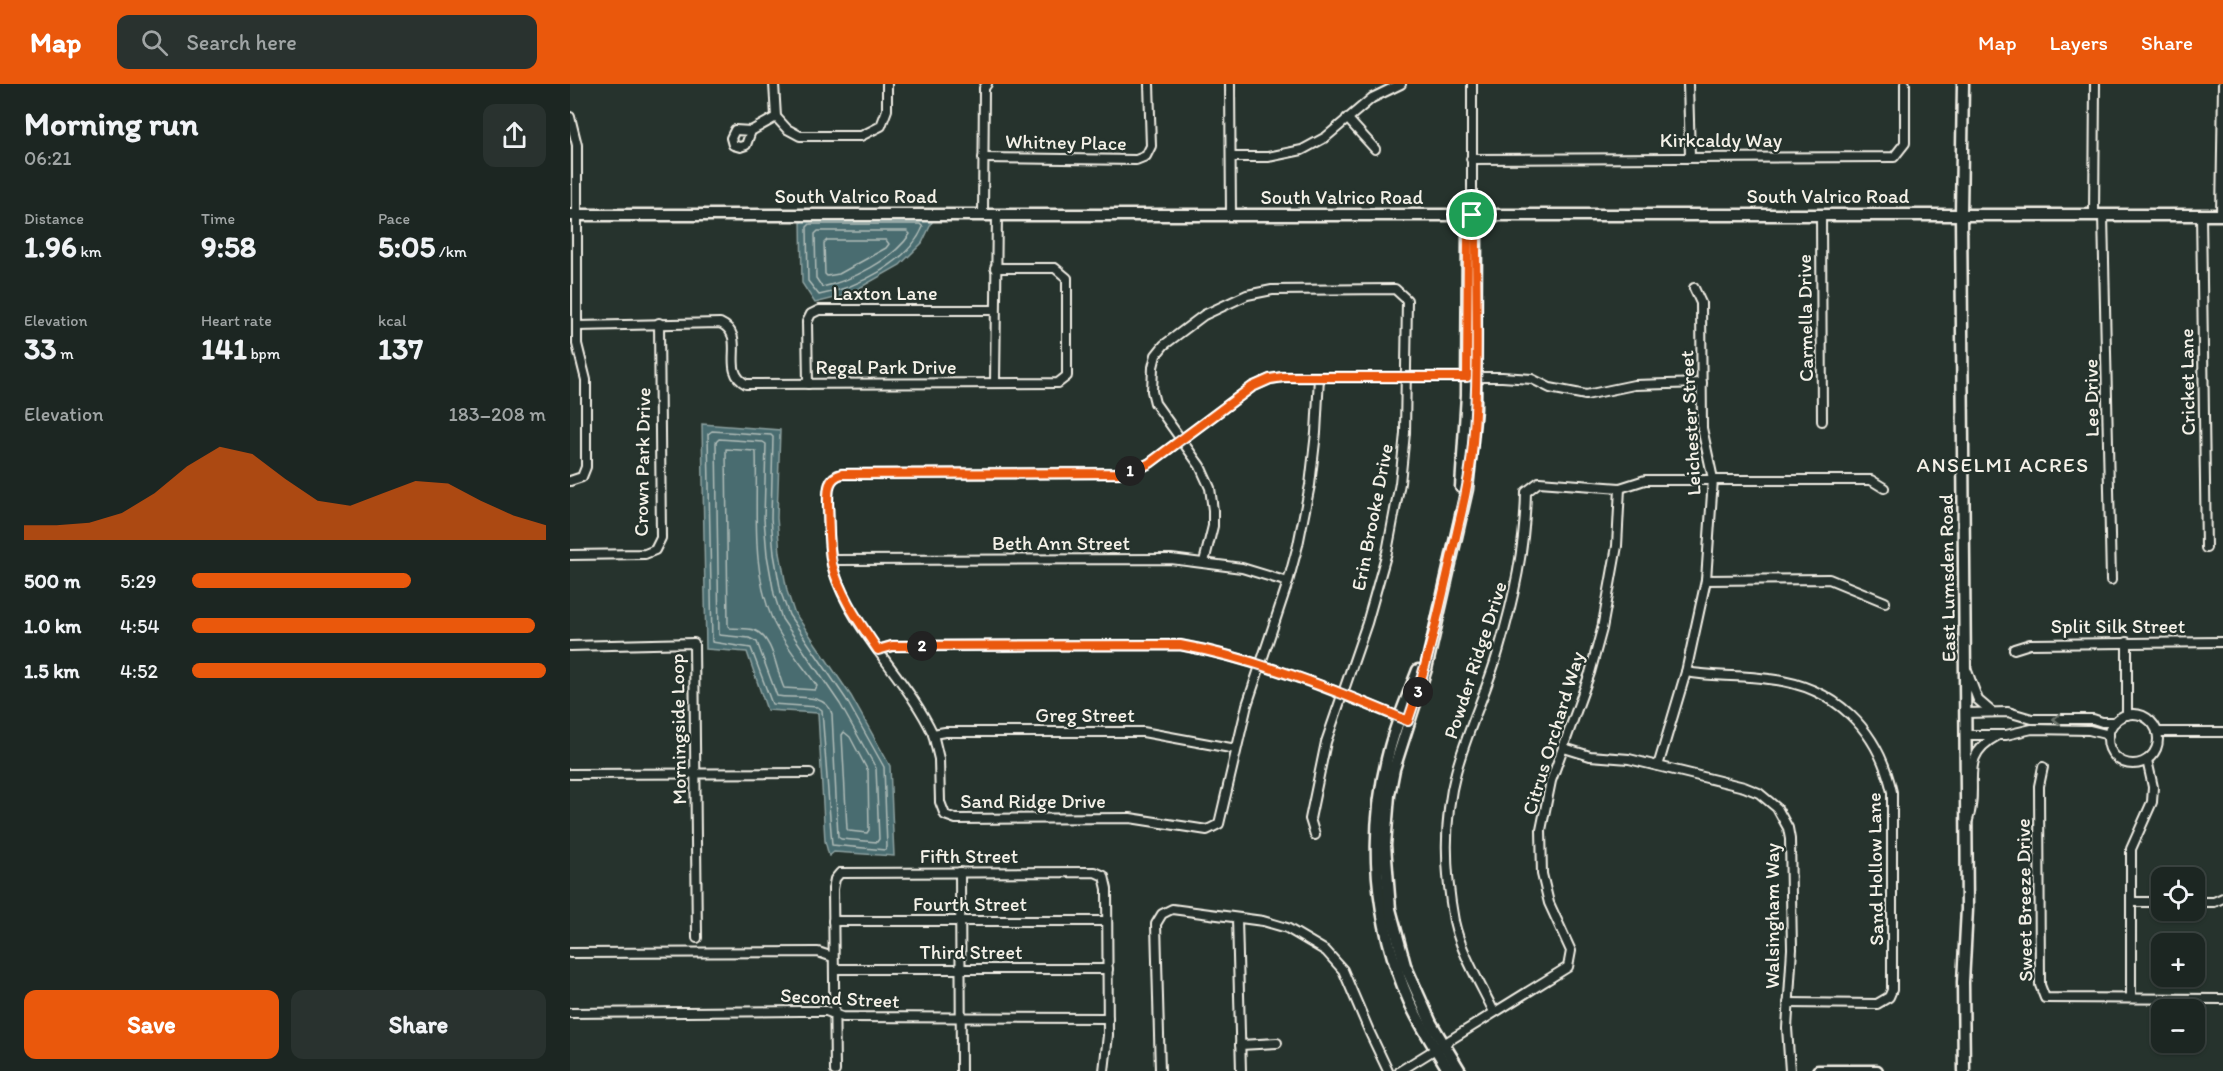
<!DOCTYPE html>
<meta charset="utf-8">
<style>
body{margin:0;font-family:Itim,sans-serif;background:#29322f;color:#f1f3f6;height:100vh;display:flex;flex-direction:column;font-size:22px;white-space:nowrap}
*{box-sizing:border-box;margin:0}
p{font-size:20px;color:#a0a5a5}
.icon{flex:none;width:33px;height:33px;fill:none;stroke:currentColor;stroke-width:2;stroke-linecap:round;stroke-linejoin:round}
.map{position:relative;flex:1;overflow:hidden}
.side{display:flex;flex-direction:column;background:#1c2622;width:570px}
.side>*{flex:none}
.buttons{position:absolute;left:1581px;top:783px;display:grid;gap:12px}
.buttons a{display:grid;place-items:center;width:54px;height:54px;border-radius:12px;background:#1c2622;box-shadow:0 2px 4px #0004,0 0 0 2px #3a4340;font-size:30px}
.pin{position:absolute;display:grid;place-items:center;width:51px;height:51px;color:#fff;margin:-26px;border:3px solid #fff;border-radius:50%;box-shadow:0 2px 6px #0007}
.km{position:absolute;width:30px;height:30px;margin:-15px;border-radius:50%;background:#222;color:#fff;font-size:16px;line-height:30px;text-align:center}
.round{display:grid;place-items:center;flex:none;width:63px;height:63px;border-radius:12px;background:#29322f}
.overview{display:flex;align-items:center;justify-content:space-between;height:102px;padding:0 24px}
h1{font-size:33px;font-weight:700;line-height:45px}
.metrics{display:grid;grid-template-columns:repeat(3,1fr);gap:9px;height:102px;padding:6px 24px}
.metrics div{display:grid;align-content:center}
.metrics b{font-size:30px;font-weight:700}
.metrics small{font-size:16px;font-weight:400}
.metrics p{font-size:16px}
.chart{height:168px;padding:12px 24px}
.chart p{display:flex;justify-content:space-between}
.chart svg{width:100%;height:108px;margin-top:6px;fill:#ea580c;opacity:.7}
.cta{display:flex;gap:12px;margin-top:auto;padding:12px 24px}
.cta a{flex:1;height:69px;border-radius:12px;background:#ea580c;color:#fff;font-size:24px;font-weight:700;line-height:69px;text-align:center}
.cta a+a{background:#29322f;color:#f1f3f6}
ul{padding:0 24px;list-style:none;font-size:20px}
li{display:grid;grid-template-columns:96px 72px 1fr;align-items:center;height:45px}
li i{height:15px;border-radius:8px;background:#ea580c}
header{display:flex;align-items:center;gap:36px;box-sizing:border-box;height:84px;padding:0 30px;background:#ea580c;color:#fff}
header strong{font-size:28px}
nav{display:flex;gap:33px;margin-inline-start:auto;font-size:21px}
.search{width:420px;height:54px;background:#29322f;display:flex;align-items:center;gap:15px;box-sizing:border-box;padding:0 21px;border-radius:12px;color:#a0a5a5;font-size:22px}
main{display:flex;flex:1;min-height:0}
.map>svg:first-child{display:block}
.water{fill:#496c70;stroke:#8da1a0;stroke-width:1.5}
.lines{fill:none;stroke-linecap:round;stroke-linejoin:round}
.shore{stroke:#b0bcb8;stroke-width:1.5}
.street-casing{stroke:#f4f1e8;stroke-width:12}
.secondary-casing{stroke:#f4f1e8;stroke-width:15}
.street{stroke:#26332d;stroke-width:8}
.secondary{stroke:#26332d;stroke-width:10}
.oneway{stroke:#6e766e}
.route-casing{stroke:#fff;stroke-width:12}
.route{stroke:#ea580c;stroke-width:8}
.labels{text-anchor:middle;stroke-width:4.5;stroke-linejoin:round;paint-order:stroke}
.street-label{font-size:20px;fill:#f4f1e8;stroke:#26332d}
.neighbourhood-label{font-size:21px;letter-spacing:1.5px;fill:#f4f1e8;stroke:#26332d}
</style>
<header>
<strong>Map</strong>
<div class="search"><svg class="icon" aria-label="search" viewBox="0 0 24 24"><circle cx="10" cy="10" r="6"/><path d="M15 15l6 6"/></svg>Search here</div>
<nav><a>Map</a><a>Layers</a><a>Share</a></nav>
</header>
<main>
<section class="side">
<div class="overview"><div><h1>Morning run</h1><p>06:21</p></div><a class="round"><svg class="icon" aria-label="share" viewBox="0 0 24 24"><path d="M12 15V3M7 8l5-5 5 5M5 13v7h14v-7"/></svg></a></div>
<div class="metrics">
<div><p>Distance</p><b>1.96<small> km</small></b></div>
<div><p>Time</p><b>9:58</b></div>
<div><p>Pace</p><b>5:05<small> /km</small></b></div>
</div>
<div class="metrics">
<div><p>Elevation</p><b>33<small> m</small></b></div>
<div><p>Heart rate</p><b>141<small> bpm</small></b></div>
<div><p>kcal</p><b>137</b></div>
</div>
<div class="chart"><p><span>Elevation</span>183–208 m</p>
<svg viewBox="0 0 160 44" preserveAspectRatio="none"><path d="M0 44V38L10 38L20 37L30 33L40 25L50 14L60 6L70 9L80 19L90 28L100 30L110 25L120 20L130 21L140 28L150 34L160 38V44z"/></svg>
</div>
<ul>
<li><b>500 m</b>5:29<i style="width:62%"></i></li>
<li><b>1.0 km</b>4:54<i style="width:97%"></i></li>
<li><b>1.5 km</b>4:52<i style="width:100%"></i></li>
</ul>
<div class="cta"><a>Save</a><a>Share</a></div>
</section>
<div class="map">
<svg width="1653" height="987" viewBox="0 0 1653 987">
<rect width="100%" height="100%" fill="#26332d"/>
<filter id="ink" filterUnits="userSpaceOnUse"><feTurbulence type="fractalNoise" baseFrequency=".0167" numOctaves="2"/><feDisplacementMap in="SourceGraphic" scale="12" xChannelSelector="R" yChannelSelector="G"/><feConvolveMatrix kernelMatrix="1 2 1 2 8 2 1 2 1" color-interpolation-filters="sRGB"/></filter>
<g filter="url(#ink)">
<!-- water -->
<g class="water">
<polygon points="231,134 364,134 352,159 330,181 277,211 245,219 232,199"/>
<polygon points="132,340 210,346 207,434 210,469 217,507 224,528 281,612 320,682 324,772 264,768 259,772 255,757 248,629 197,626 177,568 136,565"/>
</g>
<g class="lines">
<!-- shore -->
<g class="shore">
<path d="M 240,140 L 350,140 L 353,143 C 338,179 286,204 249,211 L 238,197 L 237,143 Z"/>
<path d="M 248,147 L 337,147 L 340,150 C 324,175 281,197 252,203 L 246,194 L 245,150 Z"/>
<polygon points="257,156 316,156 319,160 316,164 269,190 257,192 255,190 254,159"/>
<polygon points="142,347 201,351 203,353 201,434 204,470 211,509 219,531 276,615 314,683 317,763 315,766 262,761 252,626 248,623 202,620 181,564 142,558 138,350"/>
<path d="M 149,355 L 193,358 L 196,360 L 194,435 L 197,471 L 204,510 L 212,535 L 270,620 L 306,684 L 309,755 L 307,758 L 271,755 L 268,753 L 262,630 C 257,608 224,615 207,612 L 187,558 L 179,554 L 149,551 L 146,358 Z"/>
<path d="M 156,365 L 184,367 L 186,368 C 188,424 180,484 203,537 C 213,559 233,582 247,602 L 245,606 L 214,604 C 206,587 204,554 184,546 C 177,544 168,545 160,544 L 158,542 Z"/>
<polygon points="274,648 280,653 298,687 299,746 297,749 279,747 277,745 272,651"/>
</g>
<!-- street casing -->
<g class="street-casing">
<g id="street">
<polyline points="204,0 206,33 217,45 230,52 291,52 311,42 317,26 317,0"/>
<polyline points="660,0 661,131"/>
<polyline points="902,0 902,131"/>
<polyline points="1118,0 1120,72"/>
<polyline points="0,33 7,61 7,260 16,296 16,383 12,393 0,397"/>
<polyline points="777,34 805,65"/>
<polyline points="181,47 176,61 170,63 163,61 161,54 165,46 181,47 206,33"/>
<polyline points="661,73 698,73 732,66 756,53 802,14 831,0"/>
<polyline points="413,74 566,76 576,72 581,62 579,0"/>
<polyline points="901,75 1324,73 1335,59 1335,0"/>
<polyline points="413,130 414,4 417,0"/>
<polyline points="1251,130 1252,337"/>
<polyline points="1524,131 1525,0"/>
<polyline points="1533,131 1541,496"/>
<polyline points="1631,131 1636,464"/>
<polyline points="1651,131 1653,0"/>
<path d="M 7,242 L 150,239 C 179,252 149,286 176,300 L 488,299 L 497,292 L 497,194 L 485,184 L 425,184"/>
<path d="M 749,293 L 746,349 L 740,401 L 728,461 L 718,498 L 677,621 L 649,740 L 637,746 L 560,734 L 386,735 L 375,731 L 370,718 L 369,675 L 363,650 C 336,592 281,547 263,484 C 258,463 259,441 258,420 C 258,407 257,393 272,390 L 546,389 L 568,385 L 580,379 L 682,303 L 700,295 L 713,293 L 932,293 L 962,295 L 980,304 L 1016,311 L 1064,301 L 1132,299"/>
<polyline points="425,299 427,130"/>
<polyline points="238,300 237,238 241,230 249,226 425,226"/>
<polyline points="0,471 75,470 85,466 91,454 89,239"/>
<polyline points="262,476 601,475 672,484 718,498"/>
<polyline points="634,478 643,442 643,426 640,404 630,382 585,319 582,307 583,283 586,271 594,261 634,231 677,211 702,206 825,205 837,216 835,349 830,399 817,468 797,539 756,658 740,735 745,751"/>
<polyline points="1136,496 1259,495 1315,518"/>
<polyline points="0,562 124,559 127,854"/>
<polyline points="1444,565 1460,560 1653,558"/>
<path d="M 308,566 L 322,562 L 610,561 C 687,575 761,605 833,635"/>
<polyline points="1397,587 1408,616 1422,628"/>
<path d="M 1116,588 C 1144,593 1172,591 1199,595 C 1265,602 1308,645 1322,708 L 1322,906 L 1319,913 L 1307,920 L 1218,919"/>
<polyline points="1396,629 1438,628 1462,635 1523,635 1532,638 1545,638"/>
<circle cx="1563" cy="655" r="25"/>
<polyline points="1557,631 1557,558"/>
<polyline points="1587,648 1653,648"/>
<polyline points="363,650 375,648 573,648 666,665"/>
<polyline points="1396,651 1436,651 1462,645 1519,646 1539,651"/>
<polyline points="994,664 1020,672 1059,675 1174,703 1189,709 1207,724 1218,744 1220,755 1222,865 1217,944 1220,987"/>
<polyline points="1088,682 1116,588 1136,496 1143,395 1132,344 1131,219 1124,204"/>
<polyline points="1473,683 1469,702 1470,901 1475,914 1653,915"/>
<polyline points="0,690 240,689"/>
<path d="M 1398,736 C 1410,700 1387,673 1427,652"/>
<polyline points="390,788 391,987"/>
<polyline points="1561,818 1592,818"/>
<polyline points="1624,818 1644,818 1653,814"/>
<polyline points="667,834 671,987"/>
<polyline points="263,837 537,837"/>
<polyline points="0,869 248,868 263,873"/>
<polyline points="264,885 538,885"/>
<polyline points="1561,914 1561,765 1582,718 1583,703 1577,676"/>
<path d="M 924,928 C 910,899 891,869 884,837 C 875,788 873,737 886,688 C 897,647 916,609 928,568 C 944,514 955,464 956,408 L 969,398 L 1050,404 L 1075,396 L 1301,396 L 1314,404"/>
<polyline points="0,929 230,927 256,927 272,933 538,934"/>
<polyline points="670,961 707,959"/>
<polyline points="265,987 263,805 265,795 270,789 525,788 534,792 537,805 538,951 534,987"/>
<polyline points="590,987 586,840 592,830 602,825 693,837 717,844 756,867 773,886 800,949 818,987"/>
<polyline points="830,987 998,883 1001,867 979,819 972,790 971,746 981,697 1020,589 1032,545 1047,462 1050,404"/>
</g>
</g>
<!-- secondary casing -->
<g class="secondary-casing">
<g id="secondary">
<polyline points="1393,0 1391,130 1397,825 1393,898 1394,987"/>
<polyline points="0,131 1653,131"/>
<polyline points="891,403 897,311 898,146 902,131"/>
<path d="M 848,586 C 838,612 827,637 820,663 C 797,749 804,838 840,919 C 851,943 866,965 879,987"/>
<polyline points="890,987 861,939 835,881 820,825 815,761 819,711 824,685 856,585 897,405 905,325 906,146 902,131"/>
<polyline points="1248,987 1307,987"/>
</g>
</g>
<!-- street -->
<use href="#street" class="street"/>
<!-- secondary -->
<use href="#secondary" class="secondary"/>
</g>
<!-- one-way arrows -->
<defs><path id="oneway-chevron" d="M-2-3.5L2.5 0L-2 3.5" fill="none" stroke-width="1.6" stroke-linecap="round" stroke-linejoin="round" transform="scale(1.5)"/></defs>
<use class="oneway" href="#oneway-chevron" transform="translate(1487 635) rotate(180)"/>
</g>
<g class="lines" filter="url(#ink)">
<!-- route casing -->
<g class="route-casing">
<path id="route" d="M 902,131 L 906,146 C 906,217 909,288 903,359 C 901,385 896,410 890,435 C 874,503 861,571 838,637 C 765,606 688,575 610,561 L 322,562 L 308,566 C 290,539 270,512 262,480 C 258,460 259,440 258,420 C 258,407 257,394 272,390 L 551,389 L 568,385 L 580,379 L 682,303 L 700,295 L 713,293 L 897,293 L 898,146 Z"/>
</g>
<!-- route -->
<use href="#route" class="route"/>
</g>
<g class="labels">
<!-- street labels -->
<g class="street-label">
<text x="1151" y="63">Kirkcaldy Way</text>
<text transform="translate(496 58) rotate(1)" y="7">Whitney Place</text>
<text x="286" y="119">South Valrico Road</text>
<text x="1258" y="119">South Valrico Road</text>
<text x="772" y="120">South Valrico Road</text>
<text x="315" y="216">Laxton Lane</text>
<text transform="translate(1235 234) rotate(-91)" y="7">Carmella Drive</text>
<text x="316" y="290">Regal Park Drive</text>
<text transform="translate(1617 298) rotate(-91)" y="7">Cricket Lane</text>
<text transform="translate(1521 314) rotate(-91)" y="7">Lee Drive</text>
<text transform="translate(1120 339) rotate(-93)" y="7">Leichester Street</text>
<text transform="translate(72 378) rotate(-89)" y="7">Crown Park Drive</text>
<text transform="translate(802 433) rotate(-79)" y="7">Erin Brooke Drive</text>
<text x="491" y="466">Beth Ann Street</text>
<text transform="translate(1377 494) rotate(-91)" y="7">East Lumsden Road</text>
<text x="1548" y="549">Split Silk Street</text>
<text transform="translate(905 576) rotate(-72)" y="7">Powder Ridge Drive</text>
<text x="515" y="638">Greg Street</text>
<text transform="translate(108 645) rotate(-91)" y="7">Morningside Loop</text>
<text transform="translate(983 649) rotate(-73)" y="7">Citrus Orchard Way</text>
<text x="463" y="724">Sand Ridge Drive</text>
<text x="399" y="779">Fifth Street</text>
<text transform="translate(1305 785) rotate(-91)" y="7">Sand Hollow Lane</text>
<text transform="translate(1454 816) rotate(-91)" y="7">Sweet Breeze Drive</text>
<text x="400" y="827">Fourth Street</text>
<text transform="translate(1202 832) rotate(-90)" y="7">Walsingham Way</text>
<text x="401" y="875">Third Street</text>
<text transform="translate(270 914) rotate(3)" y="7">Second Street</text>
</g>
<!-- neighbourhood labels -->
<g class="neighbourhood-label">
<text x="1433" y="388">ANSELMI ACRES</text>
</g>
</g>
</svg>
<div class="buttons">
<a><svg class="icon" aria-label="locate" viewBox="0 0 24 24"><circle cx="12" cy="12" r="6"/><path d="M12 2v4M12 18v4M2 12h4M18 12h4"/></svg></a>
<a>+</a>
<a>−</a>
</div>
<div class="pin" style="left:902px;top:131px;background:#1e9e55"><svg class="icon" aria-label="arrive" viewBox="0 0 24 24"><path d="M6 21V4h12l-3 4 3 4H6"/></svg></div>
<b class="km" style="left:560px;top:387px">1</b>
<b class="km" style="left:352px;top:562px">2</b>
<b class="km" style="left:848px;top:608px">3</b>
</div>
</main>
